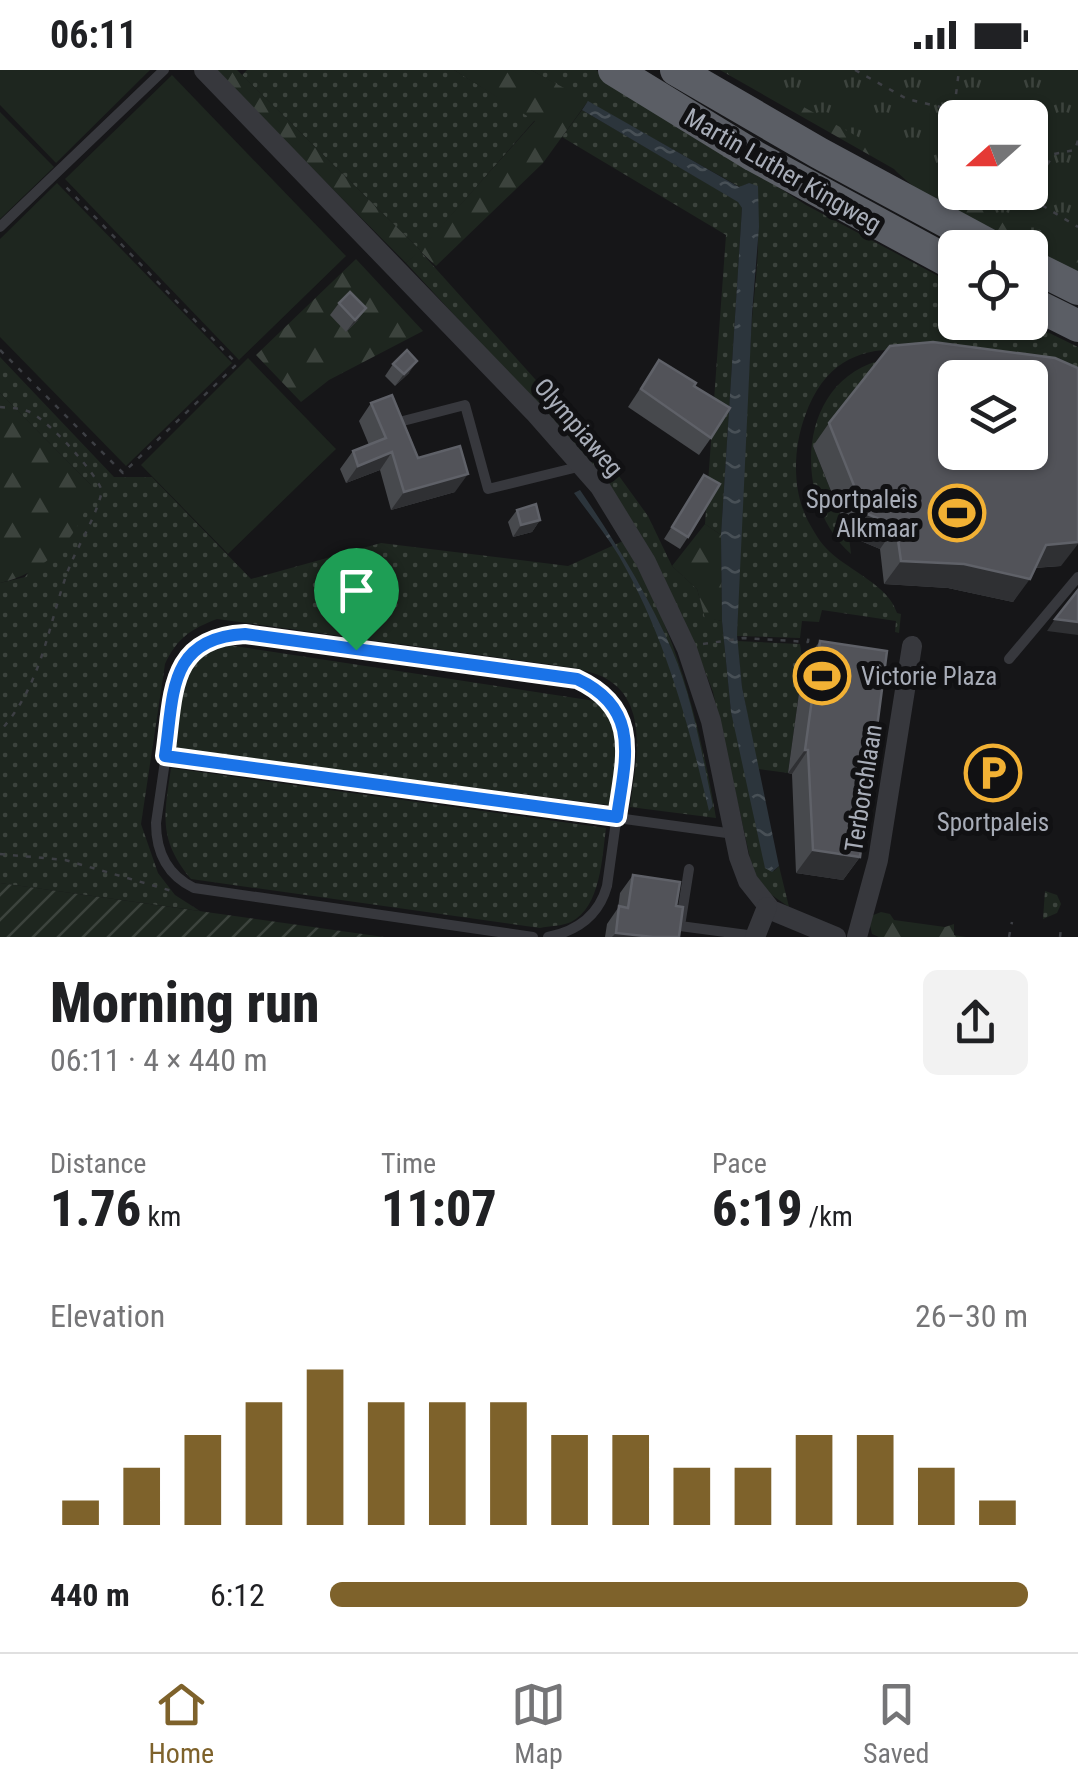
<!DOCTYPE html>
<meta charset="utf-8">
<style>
body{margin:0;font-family:"Roboto Condensed",sans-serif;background:#f2f2f2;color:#202124;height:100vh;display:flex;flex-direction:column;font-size:38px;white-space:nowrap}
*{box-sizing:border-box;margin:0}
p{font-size:32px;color:#757577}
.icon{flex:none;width:55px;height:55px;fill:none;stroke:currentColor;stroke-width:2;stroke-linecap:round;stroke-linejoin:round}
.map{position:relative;height:867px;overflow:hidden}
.side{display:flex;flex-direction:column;background:#fff;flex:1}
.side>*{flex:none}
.needle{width:65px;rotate:249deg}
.controls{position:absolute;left:938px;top:30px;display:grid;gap:20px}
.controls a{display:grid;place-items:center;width:110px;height:110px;border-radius:15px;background:#fff;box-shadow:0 2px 8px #0004;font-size:50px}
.pin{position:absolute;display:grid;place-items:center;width:85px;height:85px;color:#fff;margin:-102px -42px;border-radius:50% 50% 50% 0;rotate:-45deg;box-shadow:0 0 10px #0007}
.pin .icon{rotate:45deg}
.round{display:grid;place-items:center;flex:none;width:105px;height:105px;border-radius:15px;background:#f2f2f2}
.overview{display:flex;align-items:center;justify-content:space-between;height:170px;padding:0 50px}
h1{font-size:55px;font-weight:800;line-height:75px}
.figures{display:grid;grid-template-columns:repeat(3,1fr);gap:15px;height:170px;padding:10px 50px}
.figures div{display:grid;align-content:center}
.figures b{font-size:50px;font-weight:800}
.figures small{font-size:28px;font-weight:400}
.figures p{font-size:28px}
.chart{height:280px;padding:20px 50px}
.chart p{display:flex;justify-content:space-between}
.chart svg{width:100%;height:180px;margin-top:10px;stroke:#7e622b;stroke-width:6}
ul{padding:0 50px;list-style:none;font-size:32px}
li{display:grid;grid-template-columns:160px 120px 1fr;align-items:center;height:75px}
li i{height:25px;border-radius:12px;background:#7e622b}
.status{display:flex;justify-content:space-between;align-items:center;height:70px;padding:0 50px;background:#fff;direction:ltr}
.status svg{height:28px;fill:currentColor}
.dock{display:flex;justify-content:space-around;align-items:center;height:140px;border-top:2px solid #e0e0e0;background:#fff;font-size:28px;color:#757577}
.dock a{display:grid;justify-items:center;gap:5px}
.dock .active{color:#7e622b}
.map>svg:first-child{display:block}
.grass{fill:url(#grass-dots)}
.forest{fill:url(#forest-firs)}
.park{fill:url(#park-tufts)}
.garden{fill:url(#garden-furrows)}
.pitch{fill:#1e261f}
.water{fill:url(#water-ripples)}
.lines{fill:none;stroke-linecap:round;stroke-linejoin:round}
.path{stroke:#3d3f44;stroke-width:2.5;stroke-dasharray:5 8;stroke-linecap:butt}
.service{stroke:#37383d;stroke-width:10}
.minor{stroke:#37383d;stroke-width:20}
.trunk{stroke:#5b5e65;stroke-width:32}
.wall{fill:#47494d}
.shaded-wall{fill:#2f3033}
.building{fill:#525359;stroke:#5f6168;stroke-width:2.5;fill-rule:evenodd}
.route-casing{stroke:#fff;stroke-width:20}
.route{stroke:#1a73e8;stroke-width:12}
.labels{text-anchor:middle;stroke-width:10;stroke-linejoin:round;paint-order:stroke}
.street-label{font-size:25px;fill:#a8adb8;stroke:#111113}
.poi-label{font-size:25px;fill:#a8adb8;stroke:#111113;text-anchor:end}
</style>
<div class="status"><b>06:11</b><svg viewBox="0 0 49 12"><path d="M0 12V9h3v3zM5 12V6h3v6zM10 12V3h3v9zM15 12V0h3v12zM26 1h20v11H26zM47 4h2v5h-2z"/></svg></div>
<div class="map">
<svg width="1078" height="867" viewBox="0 0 1078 867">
<defs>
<pattern id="grass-dots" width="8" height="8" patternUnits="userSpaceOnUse" patternTransform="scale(2.5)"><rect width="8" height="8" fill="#1e261f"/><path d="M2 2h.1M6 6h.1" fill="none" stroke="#3c433d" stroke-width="1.8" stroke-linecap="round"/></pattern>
<pattern id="forest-firs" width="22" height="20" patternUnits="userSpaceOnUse" patternTransform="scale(2.5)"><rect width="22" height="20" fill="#1e261f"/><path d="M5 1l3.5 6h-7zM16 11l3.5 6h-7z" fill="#3c433d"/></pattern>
<pattern id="park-tufts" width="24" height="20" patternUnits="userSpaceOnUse" patternTransform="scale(2.5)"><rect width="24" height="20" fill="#1e261f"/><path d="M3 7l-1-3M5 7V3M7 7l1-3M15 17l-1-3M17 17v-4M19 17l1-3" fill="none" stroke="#3c433d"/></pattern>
<pattern id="garden-furrows" width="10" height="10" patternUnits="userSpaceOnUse" patternTransform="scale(2.5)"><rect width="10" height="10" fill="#1e261f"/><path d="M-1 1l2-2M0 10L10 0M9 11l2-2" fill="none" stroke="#3c433d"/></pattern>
<pattern id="water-ripples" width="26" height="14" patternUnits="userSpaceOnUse" patternTransform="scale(2.5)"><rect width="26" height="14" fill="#2c353c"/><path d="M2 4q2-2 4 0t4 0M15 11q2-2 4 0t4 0" fill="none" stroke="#485056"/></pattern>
</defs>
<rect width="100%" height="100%" fill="#161618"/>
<!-- grass -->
<g class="grass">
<polygon points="247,0 454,0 535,50 420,181 606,388 648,446 672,496 697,519 705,547 722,551 731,642 774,801 779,796 789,837 763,819 752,797 713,622 691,565 564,363 406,193 420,180 242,5"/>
<path d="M 531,0 L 596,0 L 806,135 L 955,215 L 955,252 L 1029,253 L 1078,277 L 1078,307 C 1043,301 1007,295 972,289 C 902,277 835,262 805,346 C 793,379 792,420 808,451 C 815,463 820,473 830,482 C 850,501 888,515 897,543 L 901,544 L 899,563 L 895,562 L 896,551 L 822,540 L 819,552 L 802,551 L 800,568 L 737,566 C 739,465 745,365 751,265 C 753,217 767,157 749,113 L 740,117 Z"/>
<polygon points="582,40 739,132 742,138 721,465 705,454 726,165 562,67"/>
<path d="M 0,287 L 114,407 L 152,407 L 251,509 L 381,473 L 568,496 L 623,471 C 674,554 700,653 716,748 L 630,737 C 635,696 651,633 605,608 C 596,603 585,601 575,598 L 217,549 C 191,559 177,568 165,594 L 141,754 L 158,803 L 175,825 L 200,841 L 0,813 L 0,513 L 25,507 L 91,415 L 0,323 Z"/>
<path d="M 878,291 L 919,295 L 813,376 L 849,467 L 851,484 C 793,433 795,315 878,291 Z"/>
<polygon points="737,571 800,574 803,594 788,703 758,699 742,617"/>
<path d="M 228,575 L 595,631 C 629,652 613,702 609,735 L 174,679 C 182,628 172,592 228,575 Z"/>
<path d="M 171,698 L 606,758 C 602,787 601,837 571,852 C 563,856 549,856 540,858 L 191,809 C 158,769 164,746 171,698 Z"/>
<polygon points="1045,821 1057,825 1061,834 1057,843 1043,849"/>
</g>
<!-- forest -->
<g class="forest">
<polygon points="215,0 237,0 420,180 535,51 454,0 531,0 588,31 543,93 436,196 420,181 406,193"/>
<path d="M 720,0 L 799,0 L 955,81 L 955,122 L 1016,123 L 1078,160 L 1078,208 L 1030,184 L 1030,178 C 996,177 918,124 894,99 Z"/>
<polygon points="356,189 423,261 329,310 301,332 256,285"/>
<path d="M 0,323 L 91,415 C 85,464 47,502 0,513 Z"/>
<polygon points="705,454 721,465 722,551 705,548 697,519 672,496"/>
<polygon points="881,842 890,844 894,850 945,857 954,854 954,865 966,867 879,867 872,864 869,851 871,846"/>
</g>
<!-- park -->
<polygon class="park" points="736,0 1078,0 1078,187 960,123 1030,122 1030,48 955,48 955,120"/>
<!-- garden -->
<polygon class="garden" points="0,813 384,867 0,867"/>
<!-- pitch -->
<g class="pitch">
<polygon points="0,0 150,0 56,93 0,35"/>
<polygon points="172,5 346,186 239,290 65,109"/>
<polygon points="0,42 54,97 0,149"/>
<polygon points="57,113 232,293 126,396 0,267 0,169"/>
<polygon points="248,288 336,379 228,484 141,395"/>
</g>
<!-- water -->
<g class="water">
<polygon points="588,31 739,117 749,113 758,116 759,157 752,244 737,565 742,617 779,796 772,802 765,798 731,642 722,551 721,465 742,138 738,132 582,40"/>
<path d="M 580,420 C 615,471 647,523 672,580 C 693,629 702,685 713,736 L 709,741 C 688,652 665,566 619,486 C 606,464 589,444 574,423 Z"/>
</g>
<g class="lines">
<!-- path -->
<g class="path">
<polyline points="855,0 907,29 953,40"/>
<polyline points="955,75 951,65 959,0"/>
<polyline points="1020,122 1078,157"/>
<polyline points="1029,129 1034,115 1054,84 1075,80 1078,70"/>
<polyline points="0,280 123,403 237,294 66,117"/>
<path d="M 0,337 C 11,338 22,338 32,343 C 51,354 95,401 102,421 C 95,451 76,477 66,506 C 47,561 41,616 0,661"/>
<polyline points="703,574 744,568 808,572 809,561"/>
<polyline points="0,784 65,790 172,821"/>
<polyline points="1009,867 1012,852"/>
<polyline points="1060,867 1061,858"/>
</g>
<!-- service -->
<g class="service">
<polyline points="0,157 164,0"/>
<polyline points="403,351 465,335 488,419 582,396"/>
<polyline points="1009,589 1078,507"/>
<polyline points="165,686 734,764"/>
<polyline points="689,799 680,856 755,866"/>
<path d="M 533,867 L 194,818 C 167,805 156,782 156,753 L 177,609 C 188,576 212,566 245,565 L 577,609 C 636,636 626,676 619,730 C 615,758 611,787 607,816 C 599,845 577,861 548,867"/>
</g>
<!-- minor -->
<g class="minor">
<polyline points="204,0 534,342 600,417 646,492 687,579 711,651 739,787 748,811 771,840 836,867"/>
<polyline points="755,867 767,837"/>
<polyline points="857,867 878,790 912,576"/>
</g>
<!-- trunk -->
<g class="trunk">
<polyline points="614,0 754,86 955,195"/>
<polyline points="676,0 819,83 995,178"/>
<polyline points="1030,195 1078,219"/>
<polyline points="1030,232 1078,256"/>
</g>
</g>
<!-- wall -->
<g class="wall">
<polygon points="339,233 358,250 346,262 330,245"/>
<polygon points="659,290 694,316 711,368 699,385 628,337"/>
<polygon points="393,294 409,303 395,316 385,306"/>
<polygon points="371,333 418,388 455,422 391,440 380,400 346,413 340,399 353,381 369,375 359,351"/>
<polygon points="829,353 1061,496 1035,498 1013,532 948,518 884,514 880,479 849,466 813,376"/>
<polygon points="704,405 688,467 680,479 664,469"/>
<polygon points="517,440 540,450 532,462 513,467 508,452"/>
<polygon points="820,571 860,787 843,810 796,803 792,704 788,703 803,594"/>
<polygon points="633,805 676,836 679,867 605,867 607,854 618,838 620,823"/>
</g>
<!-- shaded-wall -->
<g class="shaded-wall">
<polygon points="366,238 358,250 346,262 355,250"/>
<polygon points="417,291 409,303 395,316 404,304"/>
<polygon points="392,382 380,400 346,413 358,396"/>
<polygon points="468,404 455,422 391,440 404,422"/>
<polygon points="865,443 896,456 880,479 849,466"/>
<polygon points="540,450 532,462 513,467 521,455"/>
<polygon points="1078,472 1078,474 1061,496 1030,498 1046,475"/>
<polygon points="901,491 964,494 1030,509 1013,532 948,518 884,514"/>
<polygon points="1055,549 1078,552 1078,565 1047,561"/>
<polygon points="805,680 808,680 792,704 788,703"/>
<polygon points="813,780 860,787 843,810 796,803"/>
<polygon points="616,863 653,867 612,867"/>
</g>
<!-- building -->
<g class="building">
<polygon points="350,222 366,238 355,250 339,233"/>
<path d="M 933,272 L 1055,288 L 1078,298 L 1078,472 L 1046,475 L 1030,509 L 964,494 L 901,491 L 896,456 L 865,443 L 829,353 L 890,276 ZM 955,308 L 1030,308 L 1030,382 L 955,382 Z"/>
<polygon points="407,280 417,291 404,304 393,294"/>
<polygon points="659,290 696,313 694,316 730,338 711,368 641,319"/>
<polygon points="392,325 418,388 460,376 468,404 404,422 392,382 358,396 353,381 386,368 371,333"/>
<polygon points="704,405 720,414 688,467 672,457"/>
<polygon points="536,434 540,450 521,455 517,440"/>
<polygon points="1078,520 1078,552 1055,549"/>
<polygon points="820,571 887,581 860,787 813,780 808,680 805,680"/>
<polygon points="633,805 680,812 676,836 683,837 679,867 653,867 616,863 619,836 628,838"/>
</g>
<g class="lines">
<!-- route casing -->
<g class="route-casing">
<path id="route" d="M 245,564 L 577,609 C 642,639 625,690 617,747 L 165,686 C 174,625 167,568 245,564 Z"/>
</g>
<!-- route -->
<use href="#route" class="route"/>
</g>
<!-- icons -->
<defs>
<g id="stadium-ring" transform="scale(2.875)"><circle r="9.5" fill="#111113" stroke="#f2b134" stroke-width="1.5"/><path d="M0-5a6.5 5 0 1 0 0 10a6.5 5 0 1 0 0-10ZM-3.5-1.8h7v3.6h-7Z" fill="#f2b134"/></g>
<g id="parking-ring" transform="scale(2.875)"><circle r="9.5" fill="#111113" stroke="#f2b134" stroke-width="1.5"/><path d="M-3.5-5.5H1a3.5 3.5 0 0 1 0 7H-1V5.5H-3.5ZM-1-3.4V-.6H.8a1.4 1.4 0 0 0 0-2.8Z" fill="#f2b134"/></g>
</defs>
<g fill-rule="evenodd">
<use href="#stadium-ring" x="957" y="443"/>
<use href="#stadium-ring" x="822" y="606"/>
<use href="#parking-ring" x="993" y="703"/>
</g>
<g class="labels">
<!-- street labels -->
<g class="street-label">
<text transform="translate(783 100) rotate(30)" y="9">Martin Luther Kingweg</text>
<text transform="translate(579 357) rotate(49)" y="9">Olympiaweg</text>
<text transform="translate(863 718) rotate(-81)" y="9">Terborchlaan</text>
</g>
<!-- poi labels -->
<g class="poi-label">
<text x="918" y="438">Sportpaleis<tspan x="918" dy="29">Alkmaar</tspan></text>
<text x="861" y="615" text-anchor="start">Victorie Plaza</text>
<text x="993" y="761" text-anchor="middle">Sportpaleis</text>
</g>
</g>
</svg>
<div class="controls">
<a><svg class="needle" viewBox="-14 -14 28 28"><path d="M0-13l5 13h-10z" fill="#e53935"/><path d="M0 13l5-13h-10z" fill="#757577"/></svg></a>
<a><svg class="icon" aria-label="locate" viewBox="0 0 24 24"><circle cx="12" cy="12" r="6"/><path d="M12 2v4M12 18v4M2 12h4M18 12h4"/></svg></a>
<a><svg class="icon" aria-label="layers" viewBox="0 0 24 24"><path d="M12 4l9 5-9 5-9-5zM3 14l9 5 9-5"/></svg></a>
</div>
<div class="pin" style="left:356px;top:580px;background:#1e9e55"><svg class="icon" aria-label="arrive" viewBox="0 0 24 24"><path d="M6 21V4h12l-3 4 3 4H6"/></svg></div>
</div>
<section class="side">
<div class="overview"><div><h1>Morning run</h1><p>06:11 · 4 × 440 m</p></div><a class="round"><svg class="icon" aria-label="share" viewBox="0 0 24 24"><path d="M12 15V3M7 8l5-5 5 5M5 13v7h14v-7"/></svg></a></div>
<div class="figures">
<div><p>Distance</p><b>1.76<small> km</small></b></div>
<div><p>Time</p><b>11:07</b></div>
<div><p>Pace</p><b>6:19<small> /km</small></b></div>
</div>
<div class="chart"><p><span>Elevation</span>26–30 m</p>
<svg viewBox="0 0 160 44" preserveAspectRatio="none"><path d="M5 44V38M15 44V30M25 44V22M35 44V14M45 44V6M55 44V14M65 44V14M75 44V14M85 44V22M95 44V22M105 44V30M115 44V30M125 44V22M135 44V22M145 44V30M155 44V38"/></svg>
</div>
<ul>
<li><b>440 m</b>6:12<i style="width:100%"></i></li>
</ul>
</section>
<nav class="dock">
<a class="active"><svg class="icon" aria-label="home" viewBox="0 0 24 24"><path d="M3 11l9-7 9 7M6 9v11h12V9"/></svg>Home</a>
<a><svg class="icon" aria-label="map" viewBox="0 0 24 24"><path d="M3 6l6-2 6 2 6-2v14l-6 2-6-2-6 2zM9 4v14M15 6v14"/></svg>Map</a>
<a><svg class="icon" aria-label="saved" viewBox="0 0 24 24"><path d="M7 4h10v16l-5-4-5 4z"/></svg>Saved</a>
</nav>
